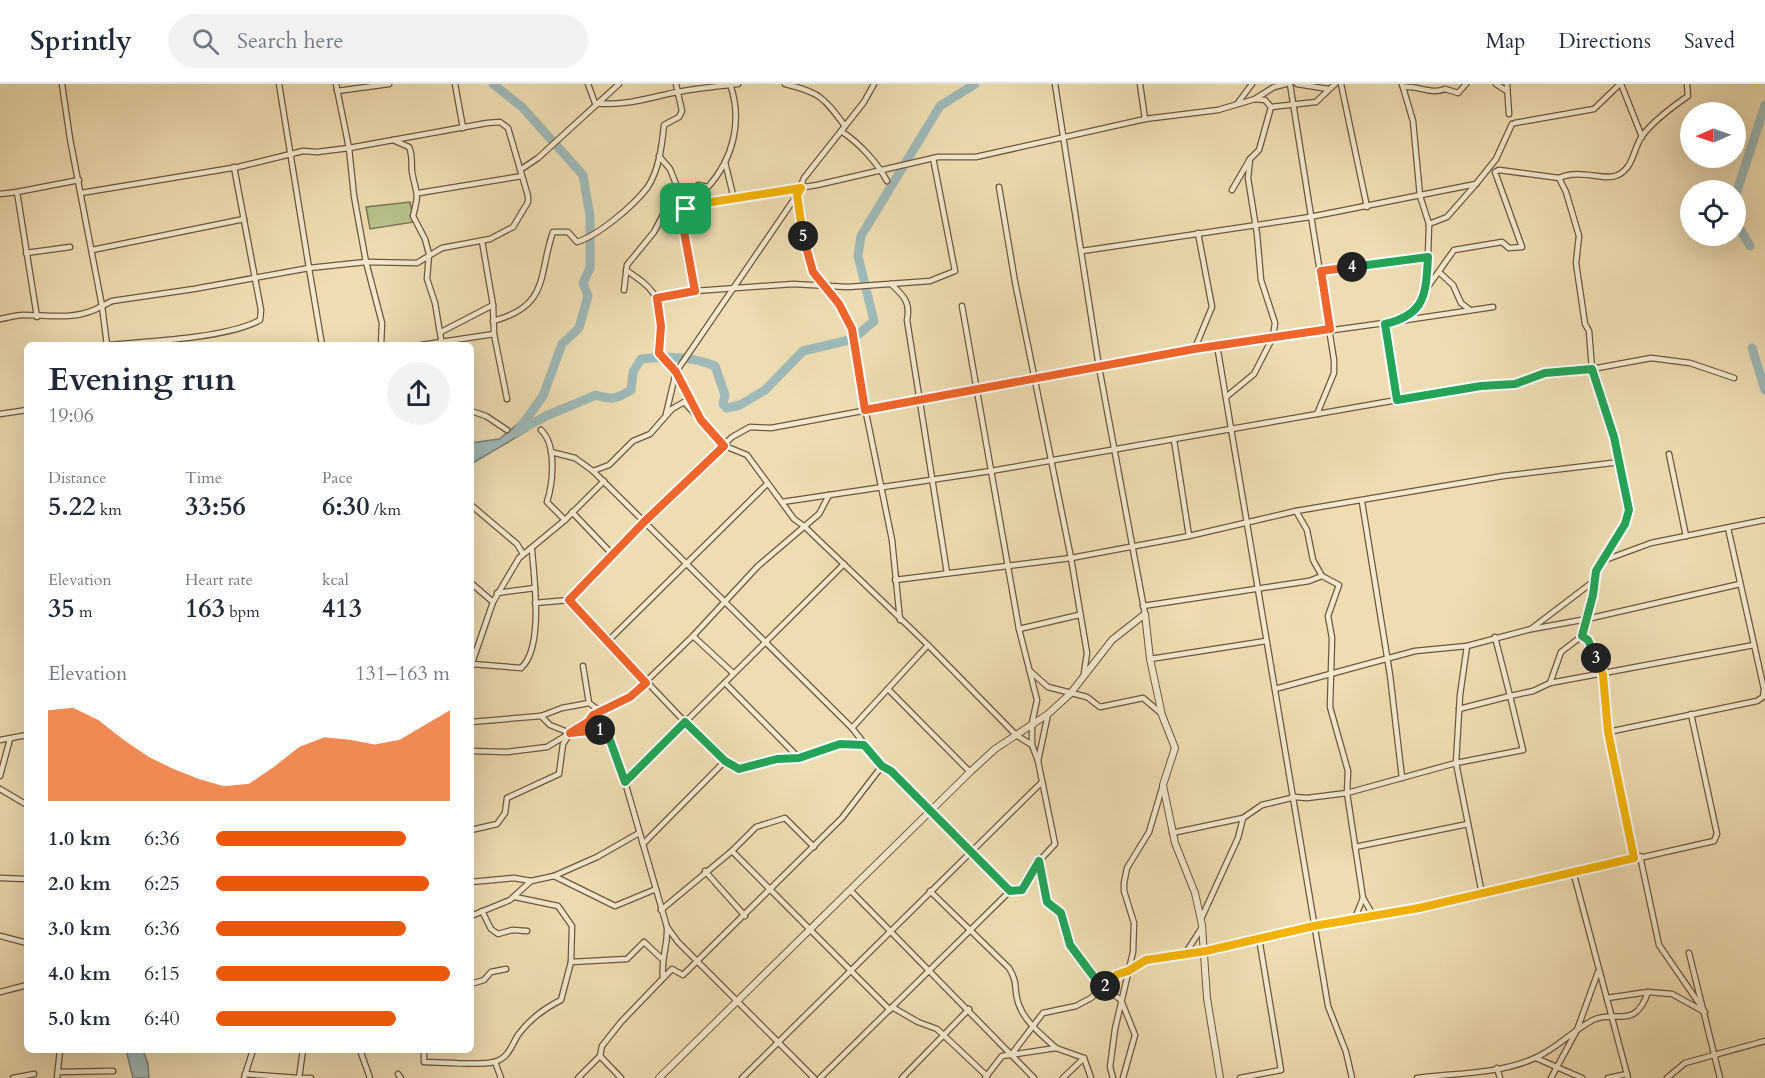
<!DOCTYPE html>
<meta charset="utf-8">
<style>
body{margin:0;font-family:Cardo,serif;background:#f2f2f3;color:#1f2937;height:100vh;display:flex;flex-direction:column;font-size:22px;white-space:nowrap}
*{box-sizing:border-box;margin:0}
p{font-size:20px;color:#747a83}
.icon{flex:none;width:33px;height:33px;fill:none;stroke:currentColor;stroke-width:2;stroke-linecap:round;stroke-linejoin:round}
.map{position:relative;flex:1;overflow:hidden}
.details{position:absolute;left:24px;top:258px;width:450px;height:711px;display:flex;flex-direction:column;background:#fff;border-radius:9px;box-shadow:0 6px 24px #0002}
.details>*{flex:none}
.needle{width:39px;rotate:268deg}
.buttons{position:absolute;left:1680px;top:18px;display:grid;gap:12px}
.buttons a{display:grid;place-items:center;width:66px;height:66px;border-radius:50%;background:#fff;box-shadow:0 6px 24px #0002;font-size:30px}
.pin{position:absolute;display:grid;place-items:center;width:51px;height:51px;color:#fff;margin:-26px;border-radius:12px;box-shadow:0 3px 9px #0006}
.km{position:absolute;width:30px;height:30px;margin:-15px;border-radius:50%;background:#222;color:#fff;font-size:16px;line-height:30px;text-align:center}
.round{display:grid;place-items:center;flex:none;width:63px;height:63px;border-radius:32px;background:#f2f2f3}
.head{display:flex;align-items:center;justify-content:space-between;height:102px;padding:0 24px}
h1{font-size:33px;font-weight:800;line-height:45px}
.metrics{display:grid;grid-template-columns:repeat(3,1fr);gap:9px;height:102px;padding:6px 24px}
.metrics div{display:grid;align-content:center}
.metrics b{font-size:26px;font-weight:800}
.metrics small{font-size:16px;font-weight:400}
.metrics p{font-size:16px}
.chart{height:168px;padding:12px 24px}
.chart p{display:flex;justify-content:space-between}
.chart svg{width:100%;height:108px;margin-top:6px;fill:#ea580c;opacity:.7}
ul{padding:0 24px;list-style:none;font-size:20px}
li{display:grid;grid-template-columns:96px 72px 1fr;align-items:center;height:45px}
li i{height:15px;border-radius:8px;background:#ea580c}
header{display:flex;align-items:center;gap:36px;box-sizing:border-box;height:84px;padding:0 30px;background:#fff;border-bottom:2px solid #e0e1e3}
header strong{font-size:28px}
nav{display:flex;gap:33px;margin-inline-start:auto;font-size:21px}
.search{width:420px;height:54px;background:#f2f2f3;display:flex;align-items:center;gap:15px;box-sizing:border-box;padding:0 21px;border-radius:33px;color:#747a83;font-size:22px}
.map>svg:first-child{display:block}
.green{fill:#b8c18c;stroke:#7d7652;stroke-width:1.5}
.water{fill:#9eb9b7;stroke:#798178;stroke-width:1.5}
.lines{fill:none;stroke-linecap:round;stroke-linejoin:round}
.river{stroke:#9eb9b7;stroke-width:9}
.minor-casing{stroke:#6d583f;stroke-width:7}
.tertiary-casing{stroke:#6d583f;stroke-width:8}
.minor{stroke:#f4e9cd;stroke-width:4.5}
.tertiary{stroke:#f4e9cd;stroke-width:6}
.split-1-casing{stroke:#fff;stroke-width:12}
.split-2-casing{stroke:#fff;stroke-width:12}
.split-3-casing{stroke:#fff;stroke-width:12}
.split-4-casing{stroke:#fff;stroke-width:12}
.split-5-casing{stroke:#fff;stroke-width:12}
.split-6-casing{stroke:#fff;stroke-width:12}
.split-1{stroke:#f0652b;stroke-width:8}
.split-2{stroke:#22a559;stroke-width:8}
.split-3{stroke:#f5b400;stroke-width:8}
.split-4{stroke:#22a559;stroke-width:8}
.split-5{stroke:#f0652b;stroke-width:8}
.split-6{stroke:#f5b400;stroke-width:8}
</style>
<header>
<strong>Sprintly</strong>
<div class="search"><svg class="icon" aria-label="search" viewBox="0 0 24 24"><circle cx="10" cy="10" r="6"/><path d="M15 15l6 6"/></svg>Search here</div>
<nav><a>Map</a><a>Directions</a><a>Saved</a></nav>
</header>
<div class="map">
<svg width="1765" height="994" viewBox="0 0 1765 994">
<rect width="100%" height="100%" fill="#eeddb2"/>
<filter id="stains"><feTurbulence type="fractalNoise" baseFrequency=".00333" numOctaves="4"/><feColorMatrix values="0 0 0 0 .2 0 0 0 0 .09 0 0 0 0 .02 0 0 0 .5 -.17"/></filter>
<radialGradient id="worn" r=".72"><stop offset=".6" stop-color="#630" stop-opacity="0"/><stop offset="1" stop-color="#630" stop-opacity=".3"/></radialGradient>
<!-- green -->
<polygon class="green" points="410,118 414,138 370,145 366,123"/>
<!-- water -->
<g class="water">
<polygon points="520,338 527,347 471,380 471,359 499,355"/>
<polygon points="126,966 143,966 148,980 149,994 133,994"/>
</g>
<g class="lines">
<!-- river -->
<g class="river">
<polyline points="493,0 522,23 583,91 590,132 590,184 583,199 588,212 579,244 562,260 543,312 519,345"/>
<polyline points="1736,110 1765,21"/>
<polyline points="1736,138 1750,162"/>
<polyline points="1752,264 1765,306"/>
<path d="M 515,349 L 546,332 L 596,311 C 611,316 617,315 631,306 L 633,288 L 641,275 C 667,272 691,272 715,282 L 725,311 L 723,320 L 727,324 L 740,321 L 765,306 L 803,267 L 853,255 L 874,237 L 858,172 L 861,152 L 940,22 L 975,0"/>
</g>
<!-- minor casing -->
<g class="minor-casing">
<g id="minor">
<polyline points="62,0 70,55 102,222 112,217 194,205 309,184 279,0"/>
<polyline points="336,0 349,64 354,112 366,178 382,239 381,261"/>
<polyline points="455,0 463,44"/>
<path d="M 588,0 L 595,19 C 626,23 653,12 683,7 C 701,4 720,2 738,0"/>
<path d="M 785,0 C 820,8 824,14 845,42"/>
<polyline points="1055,0 1099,283 1145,530"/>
<polyline points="1140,0 1145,35"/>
<polyline points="1290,0 1334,276 1334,289 1317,330"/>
<polyline points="1297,0 1328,5"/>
<polyline points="1341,0 1367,123"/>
<polyline points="1402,0 1413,37 1420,112 1429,140 1427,204"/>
<polyline points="1496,0 1507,7"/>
<polyline points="1507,0 1509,30"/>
<polyline points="1621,0 1642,53"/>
<path d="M 1403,3 C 1417,1 1431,11 1445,5 L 1458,9 L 1466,0"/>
<polyline points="337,7 389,0"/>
<polyline points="1255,15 1274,3 1286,0"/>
<polyline points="1237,20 1252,0"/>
<polyline points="1515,39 1594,25 1620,0"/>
<path d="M 841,47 C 859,59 877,78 887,97"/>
<path d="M 393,56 L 409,63 C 413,72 411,79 412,88 C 416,111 420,106 413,132 L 425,155 L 429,170 L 427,195 L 435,219 L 442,261"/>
<polyline points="659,72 670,85 686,125"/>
<polyline points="725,78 734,115"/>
<polyline points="520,86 538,74 619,0"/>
<path d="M 1559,94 C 1581,84 1605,98 1618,91 C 1634,83 1633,65 1642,52 C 1654,36 1672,23 1688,12 L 1687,0"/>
<polyline points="999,103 1015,198 1071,474 1087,569 1084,589"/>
<polyline points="1232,106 1250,75 1259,66 1271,23"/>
<polyline points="81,109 238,83 303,67 317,68 349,64 487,39 500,38 508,44 528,112 528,118 513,143 490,155 442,164 417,179 366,178 309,184 322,261"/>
<polyline points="419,109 522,92"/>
<polyline points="0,110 17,108"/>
<polyline points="797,111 807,175 815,192 839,220 853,245 855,275 892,456 900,536"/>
<path d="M 693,121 L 698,101 L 708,103 C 733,75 743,37 730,0"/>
<polyline points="680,126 695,207"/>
<polyline points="1429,140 1447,133 1476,100 1496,75 1512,40"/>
<polyline points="482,157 493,221 494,250 507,315"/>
<polyline points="92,166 244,135"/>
<polyline points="1082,167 1310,133 1476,100"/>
<polyline points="26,169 70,163"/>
<path d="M 626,186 C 652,204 661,210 661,245 C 661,253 657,260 659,269 L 676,288 L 696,329"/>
<polyline points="1321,187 1428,173"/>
<polyline points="1439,188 1453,201 1461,219 1470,226"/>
<path d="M 891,200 C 903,211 911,218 907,236 L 947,489"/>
<polyline points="624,206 627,181 654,148 664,129 686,125 693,121 817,101 938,73 976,73 1145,35 1218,26 1255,15 1265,16 1271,23 1316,18 1335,0"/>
<polyline points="657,214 695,207 793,200 848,203 930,197 955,187 933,74"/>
<polyline points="37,233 17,108 79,96"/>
<path d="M 0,235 C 7,234 16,231 23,231 C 50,231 77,237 102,222 L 107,261"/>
<polyline points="1406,236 1493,223"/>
<path d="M 493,237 C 550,222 538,191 553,148 L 568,148 L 577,158 C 599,151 633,122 647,104 C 659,87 662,61 664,41 L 679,33 L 682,27 L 676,0"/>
<polyline points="1385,240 1397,316"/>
<polyline points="441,248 493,221"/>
<path d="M 107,261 C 145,258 228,254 260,236 L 261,226 L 234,83"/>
<polyline points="421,261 494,250"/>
<polyline points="1217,261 1328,922 1346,968 1352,994"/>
<polyline points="1195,264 1212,223 1198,149"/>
<polyline points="1226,313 1254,290 1273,253 1275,239 1261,196 1257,150 1248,94 1250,75"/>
<polyline points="471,327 486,332 507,346"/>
<polyline points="0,330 27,326"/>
<polyline points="666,330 676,288 797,111 804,94 864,18 874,0"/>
<path d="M 541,346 C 557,361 553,399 547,418 L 565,436"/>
<polyline points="1174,356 1189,452"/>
<polyline points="551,368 575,374 593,387 609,381 633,357 650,350 672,325 684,318 725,362 747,371 794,435 804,442 928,561 1016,651 1032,661"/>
<polyline points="1669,370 1686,452"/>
<polyline points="593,387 852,644 882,682 891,687 1010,807"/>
<polyline points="782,418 991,387 1397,316 1481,302 1515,300 1545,289 1592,285 1651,274 1690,279 1734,294"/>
<polyline points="1362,418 1390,591 1402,694"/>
<polyline points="471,421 517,460 523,470"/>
<polyline points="1296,427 1503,392 1620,378"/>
<polyline points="572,428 612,470"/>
<polyline points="1605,476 1651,459 1765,436"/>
<polyline points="895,496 1071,474 1189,452 1296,427 1307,446 1313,476 1322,492"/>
<polyline points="471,499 493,518"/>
<polyline points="497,509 535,504"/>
<polyline points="569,516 685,638 725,677 739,685 777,675 799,674 840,660 864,661"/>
<polyline points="535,519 569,516 644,438 732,353 750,343 771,344 1195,265 1406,236 1416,226 1427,204 1454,166 1502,158 1509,164 1522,163 1495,88 1499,86 1559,94 1566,108 1579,152 1576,179 1585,240 1589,247 1592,285 1614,353 1629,426 1625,440 1596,487 1593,511 1582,552 1561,568 1550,599 1533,607 1510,612 1523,666 1456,679 1347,709 1307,714 1295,713 1262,721 1243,734 1172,749"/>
<polyline points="1143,522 1309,497 1322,492 1339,501 1328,532 1332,554 1330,623 1348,687 1347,709 1363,814 1374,833"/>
<polyline points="1019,545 1079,531"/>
<polyline points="1532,545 1587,535 1740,500"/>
<polyline points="693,552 733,589"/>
<polyline points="1582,552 1588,556 1603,591 1608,648 1634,774"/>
<polyline points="607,558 766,401"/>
<polyline points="1467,562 1460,611 1456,679 1482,810"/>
<polyline points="1150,575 1266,557"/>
<path d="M 472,580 L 521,584 C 544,564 534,494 532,466"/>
<polyline points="471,582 493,518 519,474 565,436 604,397"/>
<polyline points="583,582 589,619"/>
<polyline points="1030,587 1048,603 1087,613 1100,623 1143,614 1162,630"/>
<polyline points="725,599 799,674"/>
<polyline points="1550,599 1754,561"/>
<polyline points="888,605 970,688"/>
<polyline points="1275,605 1415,567 1467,562 1531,545 1594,497"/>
<polyline points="1459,625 1510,612 1495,553"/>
<polyline points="541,632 550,641 570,649"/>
<path d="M 471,638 L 541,632 L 562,624 L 589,619 L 600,627 L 625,698 L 667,843 C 668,864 661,871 663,893"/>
<polyline points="852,644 928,561"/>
<polyline points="1608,648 1757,617 1763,613 1764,605 1728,444"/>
<polyline points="0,656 27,651"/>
<polyline points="471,667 507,668 547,663 582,642 593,631 630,613 693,552 758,482 819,430 829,411"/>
<polyline points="1038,677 1048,630"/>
<polyline points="0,692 10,655"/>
<polyline points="625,698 844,480"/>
<polyline points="0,705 27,721"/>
<polyline points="471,746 497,740 505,729 507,714 559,690 563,660 570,649 585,649 606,645"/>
<polyline points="643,760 725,677"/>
<polyline points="1355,763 1468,740"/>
<polyline points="732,767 890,926"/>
<polyline points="1640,772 1659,861 1705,928"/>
<polyline points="1039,777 1047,818 1061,829 1069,861 1104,904 1121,916 1135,951 1123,994"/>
<polyline points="705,787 745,832"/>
<polyline points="1573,787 1628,994"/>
<polyline points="554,792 615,822 656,805"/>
<polyline points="0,794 27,795"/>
<polyline points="471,798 514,794 531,797"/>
<polyline points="851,807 1034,994"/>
<path d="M 930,807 L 1009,884 C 1019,900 1013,906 1019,921 C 1025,938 1043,952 1056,964"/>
<polyline points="515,813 558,822 572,842 571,878"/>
<polyline points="661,826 732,767 756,743 785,734 814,763"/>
<polyline points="482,827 491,845 498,850 512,846 527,847"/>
<polyline points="471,832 510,816 531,797 554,792 597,773 639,749"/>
<polyline points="1355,834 1363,814"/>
<polyline points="1201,835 1238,754 1243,734"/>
<polyline points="667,843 678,858 814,994"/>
<polyline points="0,852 27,859"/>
<polyline points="1689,869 1720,994"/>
<polyline points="1185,870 1201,845"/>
<polyline points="471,900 484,896 491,888 506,885"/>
<polyline points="0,908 27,901"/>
<polyline points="1607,914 1648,908 1672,910 1703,927"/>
<polyline points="892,923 918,938 937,945 987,992"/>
<polyline points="360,966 370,994"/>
<path d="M 424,966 L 424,978 C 442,978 478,982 494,978 C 509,974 511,962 518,951 C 529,936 545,924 561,916 L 571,878 L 627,875 L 644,858 L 661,874"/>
<polyline points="1011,971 1043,929 1076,922 1091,914 1116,891 1146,876 1206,867 1314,842 1419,824 1714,757 1717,750 1691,630"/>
<polyline points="600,972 621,994"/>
<polyline points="1536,974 1582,994"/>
<polyline points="495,978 501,994"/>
<polyline points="1497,984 1500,994"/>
<polyline points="58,988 113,987"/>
<polyline points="245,990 298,994"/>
<polyline points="398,990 401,994"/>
<polyline points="13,994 34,990"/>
<polyline points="57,994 60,966"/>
<polyline points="244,994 253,966"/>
<polyline points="299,994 303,966"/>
<polyline points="303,994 311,994"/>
<polyline points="578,994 600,972 602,962 621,938 672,885 683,891 842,734 882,682"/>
<polyline points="742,994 1041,699"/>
<polyline points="820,994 1010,807 1021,806 1039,777 1055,760 1038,677 1032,661 1032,639 1037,616 1019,545 962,222"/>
<polyline points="902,994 969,925"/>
<polyline points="985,994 1002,972 1056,964 1084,974 1091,994"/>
<polyline points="1063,994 1084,974"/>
<polyline points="1113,994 1110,983 1115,945 1133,868 1134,839 1124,807 1124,799 1127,784 1149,748 1163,701"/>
<polyline points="1240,994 1281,986 1259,854"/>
<path d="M 1417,994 C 1455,989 1500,990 1535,974 C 1556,965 1572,947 1593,936 C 1615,925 1635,947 1648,908"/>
<polyline points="1551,994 1577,946 1598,888"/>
<polyline points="1608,994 1627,990"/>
<polyline points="1667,994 1685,979 1765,957"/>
</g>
</g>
<!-- tertiary casing -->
<g class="tertiary-casing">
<polyline id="tertiary" points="659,994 970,688 995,665 1048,630 1070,610 1112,556 1145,530 1150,575 1162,631 1175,664 1163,701 1175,759 1195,809 1202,841 1207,914 1220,994"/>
</g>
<!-- minor -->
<use href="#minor" class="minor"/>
<!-- tertiary -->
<use href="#tertiary" class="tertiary"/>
</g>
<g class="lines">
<!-- split-1 casing -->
<g class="split-1-casing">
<polyline id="split-1" points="600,646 570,649 588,638 593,631 630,613 646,599 569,516 644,438 724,362 701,336 676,288 659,269 661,242 657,214 695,207 680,126 686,125"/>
</g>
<!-- split-2 casing -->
<g class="split-2-casing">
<polyline id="split-2" points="600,646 606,645 625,698 685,638 725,677 739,685 777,675 799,674 840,660 864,661 882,682 891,687 1010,807 1022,806 1039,777 1047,818 1061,829 1070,861 1094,893 1105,902"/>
</g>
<!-- split-3 casing -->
<g class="split-3-casing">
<polyline id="split-3" points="1105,902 1116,891 1128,887 1146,876 1206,867 1314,842 1419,824 1634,774 1608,648 1603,591 1596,574"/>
</g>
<!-- split-4 casing -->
<g class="split-4-casing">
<path id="split-4" d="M 1352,183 L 1428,173 C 1426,211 1425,231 1385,240 L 1397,316 L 1481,302 L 1515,300 L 1545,289 L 1592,285 L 1614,353 L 1629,426 L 1625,440 L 1596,487 L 1593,511 L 1582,552 L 1588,556 L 1596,574"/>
</g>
<!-- split-5 casing -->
<g class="split-5-casing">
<polyline id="split-5" points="803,152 813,188 839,220 852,245 865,326 1194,265 1330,245 1321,187 1352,183"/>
</g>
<!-- split-6 casing -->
<g class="split-6-casing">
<polyline id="split-6" points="686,125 693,121 801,104 797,111 803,152"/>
</g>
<!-- split-1 -->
<use href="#split-1" class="split-1"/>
<!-- split-2 -->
<use href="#split-2" class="split-2"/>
<!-- split-3 -->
<use href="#split-3" class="split-3"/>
<!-- split-4 -->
<use href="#split-4" class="split-4"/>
<!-- split-5 -->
<use href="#split-5" class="split-5"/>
<!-- split-6 -->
<use href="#split-6" class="split-6"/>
</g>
<rect width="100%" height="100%" filter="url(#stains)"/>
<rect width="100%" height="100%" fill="url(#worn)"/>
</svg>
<div class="buttons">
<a><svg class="needle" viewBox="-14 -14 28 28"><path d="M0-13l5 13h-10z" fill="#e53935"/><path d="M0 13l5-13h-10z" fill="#747a83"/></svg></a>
<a><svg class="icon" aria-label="locate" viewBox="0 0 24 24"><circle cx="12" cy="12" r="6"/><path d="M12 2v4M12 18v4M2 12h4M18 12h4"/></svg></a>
</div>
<div class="pin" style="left:686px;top:125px;background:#1e9e55"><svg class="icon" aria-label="arrive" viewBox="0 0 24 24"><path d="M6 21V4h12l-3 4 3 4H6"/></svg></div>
<b class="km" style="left:600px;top:646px">1</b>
<b class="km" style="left:1105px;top:902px">2</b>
<b class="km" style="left:1596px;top:574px">3</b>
<b class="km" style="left:1352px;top:183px">4</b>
<b class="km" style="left:803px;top:152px">5</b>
<section class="details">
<div class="head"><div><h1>Evening run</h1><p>19:06</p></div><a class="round"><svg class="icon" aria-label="share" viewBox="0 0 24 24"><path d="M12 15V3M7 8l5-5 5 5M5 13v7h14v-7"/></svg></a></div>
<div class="metrics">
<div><p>Distance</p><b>5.22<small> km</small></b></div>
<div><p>Time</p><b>33:56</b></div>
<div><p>Pace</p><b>6:30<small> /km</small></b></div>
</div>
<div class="metrics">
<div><p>Elevation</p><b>35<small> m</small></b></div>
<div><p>Heart rate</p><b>163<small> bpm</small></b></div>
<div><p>kcal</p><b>413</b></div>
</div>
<div class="chart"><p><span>Elevation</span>131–163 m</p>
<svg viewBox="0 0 160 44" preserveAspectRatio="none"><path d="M0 44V7L10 6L20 11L30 19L40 26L50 31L60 35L70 38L80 37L90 30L100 22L110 18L120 19L130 21L140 19L150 13L160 7V44z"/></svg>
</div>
<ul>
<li><b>1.0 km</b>6:36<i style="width:81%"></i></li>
<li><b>2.0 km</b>6:25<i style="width:91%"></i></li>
<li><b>3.0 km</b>6:36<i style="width:81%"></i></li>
<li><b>4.0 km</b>6:15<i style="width:100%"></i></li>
<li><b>5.0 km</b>6:40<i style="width:77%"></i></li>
</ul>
</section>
</div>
